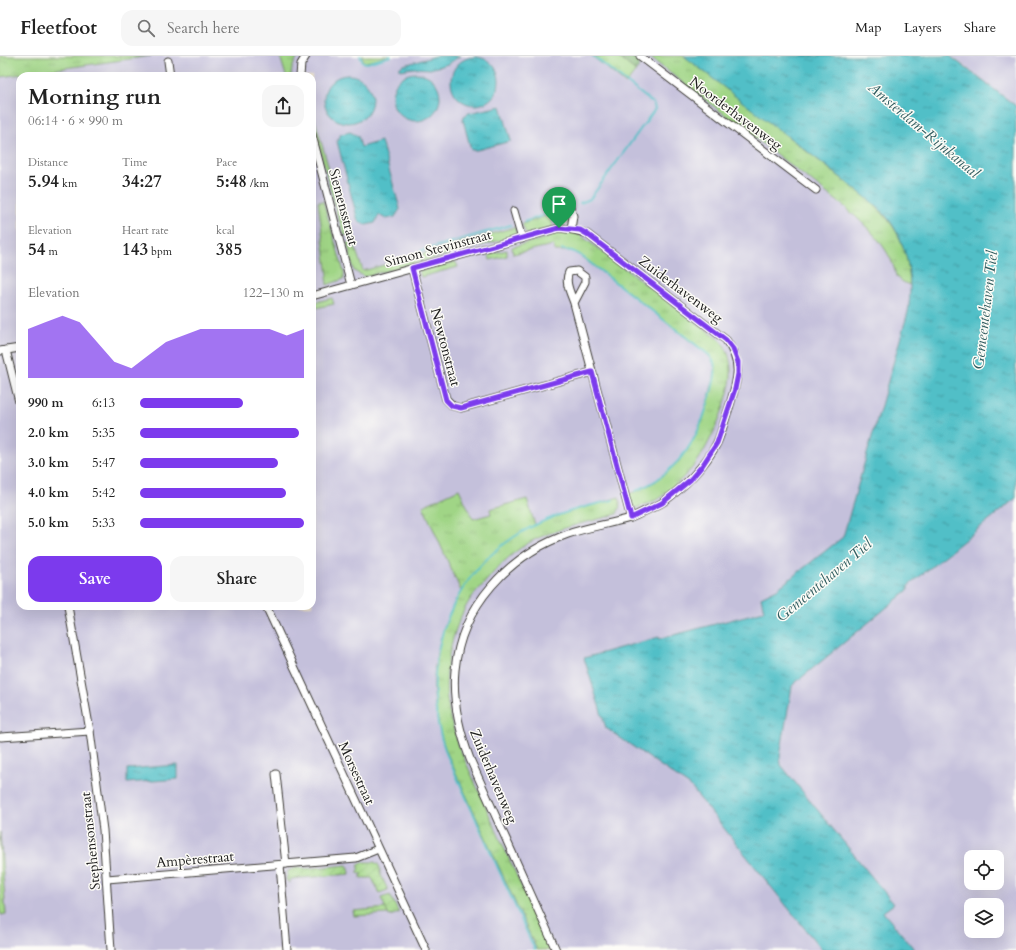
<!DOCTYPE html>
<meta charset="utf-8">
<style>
body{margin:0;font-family:Cardo,serif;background:#f6f6f6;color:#222;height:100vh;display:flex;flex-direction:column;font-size:15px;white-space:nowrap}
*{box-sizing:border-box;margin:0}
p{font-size:13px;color:#767676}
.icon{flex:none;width:22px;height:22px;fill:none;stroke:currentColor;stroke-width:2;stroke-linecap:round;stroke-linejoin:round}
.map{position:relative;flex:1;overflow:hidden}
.drawer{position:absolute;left:16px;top:16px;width:300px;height:538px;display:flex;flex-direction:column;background:#fff;border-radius:12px;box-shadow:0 4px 16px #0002}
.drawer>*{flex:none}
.buttons{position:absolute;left:964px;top:794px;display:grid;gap:8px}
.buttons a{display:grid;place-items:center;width:40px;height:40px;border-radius:8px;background:#fff;box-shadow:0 4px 16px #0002;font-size:20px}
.pin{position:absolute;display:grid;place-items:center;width:34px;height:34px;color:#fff;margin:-41px -17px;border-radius:50% 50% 50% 0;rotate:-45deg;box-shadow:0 0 4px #0007}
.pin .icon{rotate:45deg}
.round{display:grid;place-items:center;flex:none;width:42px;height:42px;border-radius:12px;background:#f6f6f6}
.head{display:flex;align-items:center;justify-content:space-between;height:68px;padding:0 12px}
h1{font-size:22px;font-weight:700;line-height:30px}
.metrics{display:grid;grid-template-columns:repeat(3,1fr);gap:6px;height:68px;padding:4px 12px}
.metrics div{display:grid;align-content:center}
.metrics b{font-size:17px;font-weight:700}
.metrics small{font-size:11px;font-weight:400}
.metrics p{font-size:11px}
.chart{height:112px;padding:8px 12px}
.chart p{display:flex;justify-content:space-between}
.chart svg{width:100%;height:72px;margin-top:4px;fill:#7c3aed;opacity:.7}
.action{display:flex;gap:8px;margin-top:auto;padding:8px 12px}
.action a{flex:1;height:46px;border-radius:12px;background:#7c3aed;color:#fff;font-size:16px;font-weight:700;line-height:46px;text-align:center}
.action a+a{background:#f6f6f6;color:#222}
ul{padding:0 12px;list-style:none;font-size:13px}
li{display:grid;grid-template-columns:64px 48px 1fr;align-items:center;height:30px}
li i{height:10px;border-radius:5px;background:#7c3aed}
header{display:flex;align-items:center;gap:24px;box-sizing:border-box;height:56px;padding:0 20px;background:#fff;border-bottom:1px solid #e0e0e0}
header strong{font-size:19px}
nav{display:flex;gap:22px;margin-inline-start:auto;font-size:14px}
.search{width:280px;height:36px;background:#f6f6f6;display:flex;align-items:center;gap:10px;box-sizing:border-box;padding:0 14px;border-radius:12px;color:#767676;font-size:15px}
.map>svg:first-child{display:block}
.industrial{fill:#c4c0db;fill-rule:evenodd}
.grass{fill:url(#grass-tufts);stroke:#5e7851}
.forest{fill:url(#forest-crowns);stroke:#4e6948}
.garden{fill:url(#garden-furrows);stroke:#5e7851}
.water{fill:url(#water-ripples);stroke:#366e72}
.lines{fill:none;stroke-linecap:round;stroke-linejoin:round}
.stream{stroke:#51bfc7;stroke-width:2}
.street-casing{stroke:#3c3a35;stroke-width:9}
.street{stroke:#fff;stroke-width:7}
.route-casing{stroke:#fff;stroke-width:8}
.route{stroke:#7c3aed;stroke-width:5}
.labels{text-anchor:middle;stroke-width:3;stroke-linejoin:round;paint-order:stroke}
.street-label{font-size:14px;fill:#1c1c1c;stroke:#fdfcf7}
.water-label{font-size:15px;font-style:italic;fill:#315d60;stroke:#fdfcf7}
</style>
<header>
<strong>Fleetfoot</strong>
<div class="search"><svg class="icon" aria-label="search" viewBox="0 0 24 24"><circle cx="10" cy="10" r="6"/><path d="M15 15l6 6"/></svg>Search here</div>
<nav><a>Map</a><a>Layers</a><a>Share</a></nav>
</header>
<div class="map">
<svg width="1016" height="894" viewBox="0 0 1016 894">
<defs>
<pattern id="grass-tufts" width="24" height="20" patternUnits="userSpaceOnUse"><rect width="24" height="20" fill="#a0d586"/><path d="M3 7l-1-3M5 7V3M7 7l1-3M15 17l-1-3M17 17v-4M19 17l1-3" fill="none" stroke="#89b673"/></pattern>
<pattern id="forest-crowns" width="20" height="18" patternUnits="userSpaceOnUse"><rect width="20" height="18" fill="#80b673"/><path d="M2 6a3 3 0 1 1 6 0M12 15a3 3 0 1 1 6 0" fill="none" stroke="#68935e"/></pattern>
<pattern id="garden-furrows" width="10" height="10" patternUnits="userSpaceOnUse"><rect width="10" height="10" fill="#a0d586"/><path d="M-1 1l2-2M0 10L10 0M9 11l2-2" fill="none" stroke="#89b673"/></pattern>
<pattern id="water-ripples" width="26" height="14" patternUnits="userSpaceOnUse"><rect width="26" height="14" fill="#51bfc7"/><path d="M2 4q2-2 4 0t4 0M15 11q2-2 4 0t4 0" fill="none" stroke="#429aa1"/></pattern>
</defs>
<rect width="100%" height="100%" fill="#fdfcf7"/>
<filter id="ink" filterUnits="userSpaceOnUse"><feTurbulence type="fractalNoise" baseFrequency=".025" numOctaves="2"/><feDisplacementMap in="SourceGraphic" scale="8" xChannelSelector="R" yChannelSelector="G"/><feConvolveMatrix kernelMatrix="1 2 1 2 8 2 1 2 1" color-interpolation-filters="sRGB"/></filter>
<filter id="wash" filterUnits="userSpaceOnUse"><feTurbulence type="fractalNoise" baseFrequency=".012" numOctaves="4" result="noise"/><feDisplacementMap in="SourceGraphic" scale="16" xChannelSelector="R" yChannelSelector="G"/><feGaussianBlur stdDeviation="0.9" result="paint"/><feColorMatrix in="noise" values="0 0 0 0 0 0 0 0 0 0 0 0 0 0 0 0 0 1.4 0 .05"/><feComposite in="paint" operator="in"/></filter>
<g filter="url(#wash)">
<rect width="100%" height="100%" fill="#eee3c4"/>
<!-- industrial -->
<g class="industrial">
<path d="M 112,0 L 664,0 L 927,204 L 851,479 L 696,726 L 830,894 L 0,894 L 0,19 ZM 20,20 L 312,20 L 312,550 L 20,550 Z"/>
<polygon points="951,0 1016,0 1016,50"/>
<path d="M 1016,434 L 1016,894 L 906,894 L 775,708 L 789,627 ZM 971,801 L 997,801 L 997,827 L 971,827 ZM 971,849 L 997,849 L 997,875 L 971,875 Z"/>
</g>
<!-- grass -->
<g class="grass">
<polygon points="0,0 151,0 0,21"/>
<polygon points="280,0 298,0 292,12 291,20 286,20"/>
<polygon points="362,0 389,0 364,7"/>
<polygon points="592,0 617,0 636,15 626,28"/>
<path d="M 648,0 L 684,0 L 867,142 C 896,168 908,189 910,229 L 903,226 L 896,220 C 891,191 866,170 845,151 Z"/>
<polygon points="312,54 348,179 345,180 338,162 312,65"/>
<polygon points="323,145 344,216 344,223 327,229 326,221 328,220 318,146"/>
<polygon points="567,155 568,167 563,170 558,170 555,157"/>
<polygon points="550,159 553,171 526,178 522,168"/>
<polygon points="515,171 517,180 364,221 363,220 354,215 347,187 353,185 363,215"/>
<path d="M 563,172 L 580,179 L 721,285 C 728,294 731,304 731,316 C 732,339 708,394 693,411 C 683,422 668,437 656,444 C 650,447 643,449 636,452 L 628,446 L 626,439 C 676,423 701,383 711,333 C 713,325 717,314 713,306 C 708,296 695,289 686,282 C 652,253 616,227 580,200 L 572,195 L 555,195 L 553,189 L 513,198 L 512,191 L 550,181 L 548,174 Z"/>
<polygon points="507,194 507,200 490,204 489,198"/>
<polygon points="456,206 458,211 421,221 419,215"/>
<polygon points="332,242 334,248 312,253 312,247"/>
<path d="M 459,433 L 473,463 L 491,458 L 490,453 L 527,443 L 535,469 L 562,458 L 619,441 C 621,448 620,451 617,458 C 590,466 561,471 536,483 C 517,492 500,508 487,524 C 482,530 476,536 471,542 C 452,571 442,615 448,650 C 450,664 455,677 459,691 L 550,894 L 537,894 L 447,697 C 425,641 431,587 461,535 L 423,450 Z"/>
<polygon points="0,776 6,858 1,859 0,854"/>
<polygon points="386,852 388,858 354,860 353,855"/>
</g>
<!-- forest -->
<path class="forest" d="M 617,0 C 626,0 648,0 636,15 Z"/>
<!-- garden -->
<g class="garden">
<polygon points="362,806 374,806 378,808 380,812 380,817 388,834 379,837 372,822 361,822 361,817 358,817 359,808"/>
<polygon points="347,809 349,812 350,818 290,823 290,827 286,824 288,815 295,812 301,811 303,813"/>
<polygon points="390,839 399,857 389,860 381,842"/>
</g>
<!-- water -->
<g class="water">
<polygon points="436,0 460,0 448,8 430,13 414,12 400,14 400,11 404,9"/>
<path d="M 684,0 L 950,0 L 1016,50 L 1016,442 L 908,530 L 908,534 L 795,627 L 792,630 L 780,700 L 781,709 L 894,848 L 883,856 L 915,894 L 822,894 L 690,730 L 606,672 L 584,602 L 659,581 L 659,583 L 764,555 L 761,541 L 777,533 L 843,481 L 908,256 C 913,225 909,195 892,168 C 883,154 868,143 855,133 C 833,115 812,99 790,82 C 754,56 719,27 684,0 Z"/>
<circle cx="475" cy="25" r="24"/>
<circle cx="416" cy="41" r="24"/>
<circle cx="348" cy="43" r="24"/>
<polygon points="501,50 511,85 477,94 471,94 463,64 464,60 469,57"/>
<polygon points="350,76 358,80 361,91 381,85 400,153 395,161 386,163 379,159 375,167 366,169 358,165 337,85 341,78"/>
<polygon points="178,709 178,723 127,727 127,713"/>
</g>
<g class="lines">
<!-- stream -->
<g class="stream">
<polyline points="360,0 363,6 367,7 391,0"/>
<polyline points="580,147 590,143 655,53 653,47 593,0"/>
<polyline points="524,166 560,153"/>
<path d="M 562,193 L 563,194 L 572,195 L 580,199 L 709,299 C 719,310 715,320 712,333 C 702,371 691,399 658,423 C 651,428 643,431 636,435"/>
<polyline points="421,195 511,169"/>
<path d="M 535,894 L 446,697 C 418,618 442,528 514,481 C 544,461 578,452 613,444"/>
</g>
</g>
</g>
<g filter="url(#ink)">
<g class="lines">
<!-- street casing -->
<g class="street-casing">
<g id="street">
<polyline points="640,0 816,134"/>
<polyline points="168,5 170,20"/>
<polyline points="300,20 301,8 306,0"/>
<polyline points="312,79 351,229"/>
<polyline points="569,147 573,160 571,173"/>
<polyline points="514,155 522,183"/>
<polyline points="412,212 446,343 453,350 461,352 592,316"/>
<path d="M 312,240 L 559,172 C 570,173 578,174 587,178 L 726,284 C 744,309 737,325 729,352 C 725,363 722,376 717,387 C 706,409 683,432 663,446 C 659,449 653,451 649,453 C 643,456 636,460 630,462 C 610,468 588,471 568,478 C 509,499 461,550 455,614 C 452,645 459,674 470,703 L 556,894"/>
<path d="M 574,247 C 571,238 564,226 569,216 L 577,215 L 585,221 L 585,226 L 574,247 L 631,462"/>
<polyline points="6,294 20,350"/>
<polyline points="0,295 20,292"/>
<polyline points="68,550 90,675 103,774 111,894"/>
<polyline points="266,550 426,894"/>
<polyline points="1,681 90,675"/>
<polyline points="276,718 286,808"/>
<polyline points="280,809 287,894"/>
<polyline points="107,823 356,802 378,793"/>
</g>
</g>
<!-- street -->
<use href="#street" class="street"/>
</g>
</g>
<g class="lines" filter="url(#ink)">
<!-- route casing -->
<g class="route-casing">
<polygon id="route" points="559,172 580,174 587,178 726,284 733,293 738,306 738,318 735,333 717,387 702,410 690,424 662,447 631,462 592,316 461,352 452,350 446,344 412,212"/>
</g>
<!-- route -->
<use href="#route" class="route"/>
</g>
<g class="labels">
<!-- street labels -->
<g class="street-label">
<text transform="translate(736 57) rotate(37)" y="5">Noorderhavenweg</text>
<text transform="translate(344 151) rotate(75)" y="5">Siemensstraat</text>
<text transform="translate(438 192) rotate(-15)" y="5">Simon Stevinstraat</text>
<text transform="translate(681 233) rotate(37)" y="5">Zuiderhavenweg</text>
<text transform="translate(446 291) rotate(75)" y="5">Newtonstraat</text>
<text transform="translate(357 717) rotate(65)" y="5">Morsestraat</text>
<text transform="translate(494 720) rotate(67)" y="5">Zuiderhavenweg</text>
<text transform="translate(90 785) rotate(-96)" y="5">Stephensonstraat</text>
<text transform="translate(195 803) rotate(-5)" y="5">Ampèrestraat</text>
</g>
<!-- water labels -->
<g class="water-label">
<text transform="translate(924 74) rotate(40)" y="5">Amsterdam-Rijnkanaal</text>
<text transform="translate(985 254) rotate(-83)" y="5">Gemeentehaven Tiel</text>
<text transform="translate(824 524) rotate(-40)" y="5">Gemeentehaven Tiel</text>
</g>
</g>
</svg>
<div class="buttons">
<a><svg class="icon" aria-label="locate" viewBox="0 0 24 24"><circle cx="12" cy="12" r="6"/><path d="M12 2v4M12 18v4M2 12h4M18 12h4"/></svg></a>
<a><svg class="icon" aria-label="layers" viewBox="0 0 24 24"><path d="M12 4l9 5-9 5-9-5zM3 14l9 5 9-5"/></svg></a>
</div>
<div class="pin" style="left:559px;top:172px;background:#1e9e55"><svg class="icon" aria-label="arrive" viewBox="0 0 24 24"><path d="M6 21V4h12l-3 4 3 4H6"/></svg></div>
<section class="drawer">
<div class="head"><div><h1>Morning run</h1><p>06:14 · 6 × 990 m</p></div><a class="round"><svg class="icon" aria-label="share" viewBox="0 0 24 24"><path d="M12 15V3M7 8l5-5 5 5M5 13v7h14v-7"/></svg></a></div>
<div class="metrics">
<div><p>Distance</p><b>5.94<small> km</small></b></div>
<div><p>Time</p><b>34:27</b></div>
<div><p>Pace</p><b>5:48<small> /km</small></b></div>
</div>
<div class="metrics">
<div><p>Elevation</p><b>54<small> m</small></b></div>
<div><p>Heart rate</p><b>143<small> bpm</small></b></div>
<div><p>kcal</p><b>385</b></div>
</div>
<div class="chart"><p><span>Elevation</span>122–130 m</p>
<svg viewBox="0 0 160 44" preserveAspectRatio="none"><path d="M0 44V14L10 10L20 6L30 10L40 22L50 34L60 38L70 30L80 22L90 18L100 14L110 14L120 14L130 14L140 14L150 18L160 14V44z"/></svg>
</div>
<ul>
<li><b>990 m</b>6:13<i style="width:63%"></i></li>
<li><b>2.0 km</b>5:35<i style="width:97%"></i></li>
<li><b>3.0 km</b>5:47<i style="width:84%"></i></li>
<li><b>4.0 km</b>5:42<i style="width:89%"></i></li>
<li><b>5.0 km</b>5:33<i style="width:100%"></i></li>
</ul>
<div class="action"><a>Save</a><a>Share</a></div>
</section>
</div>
